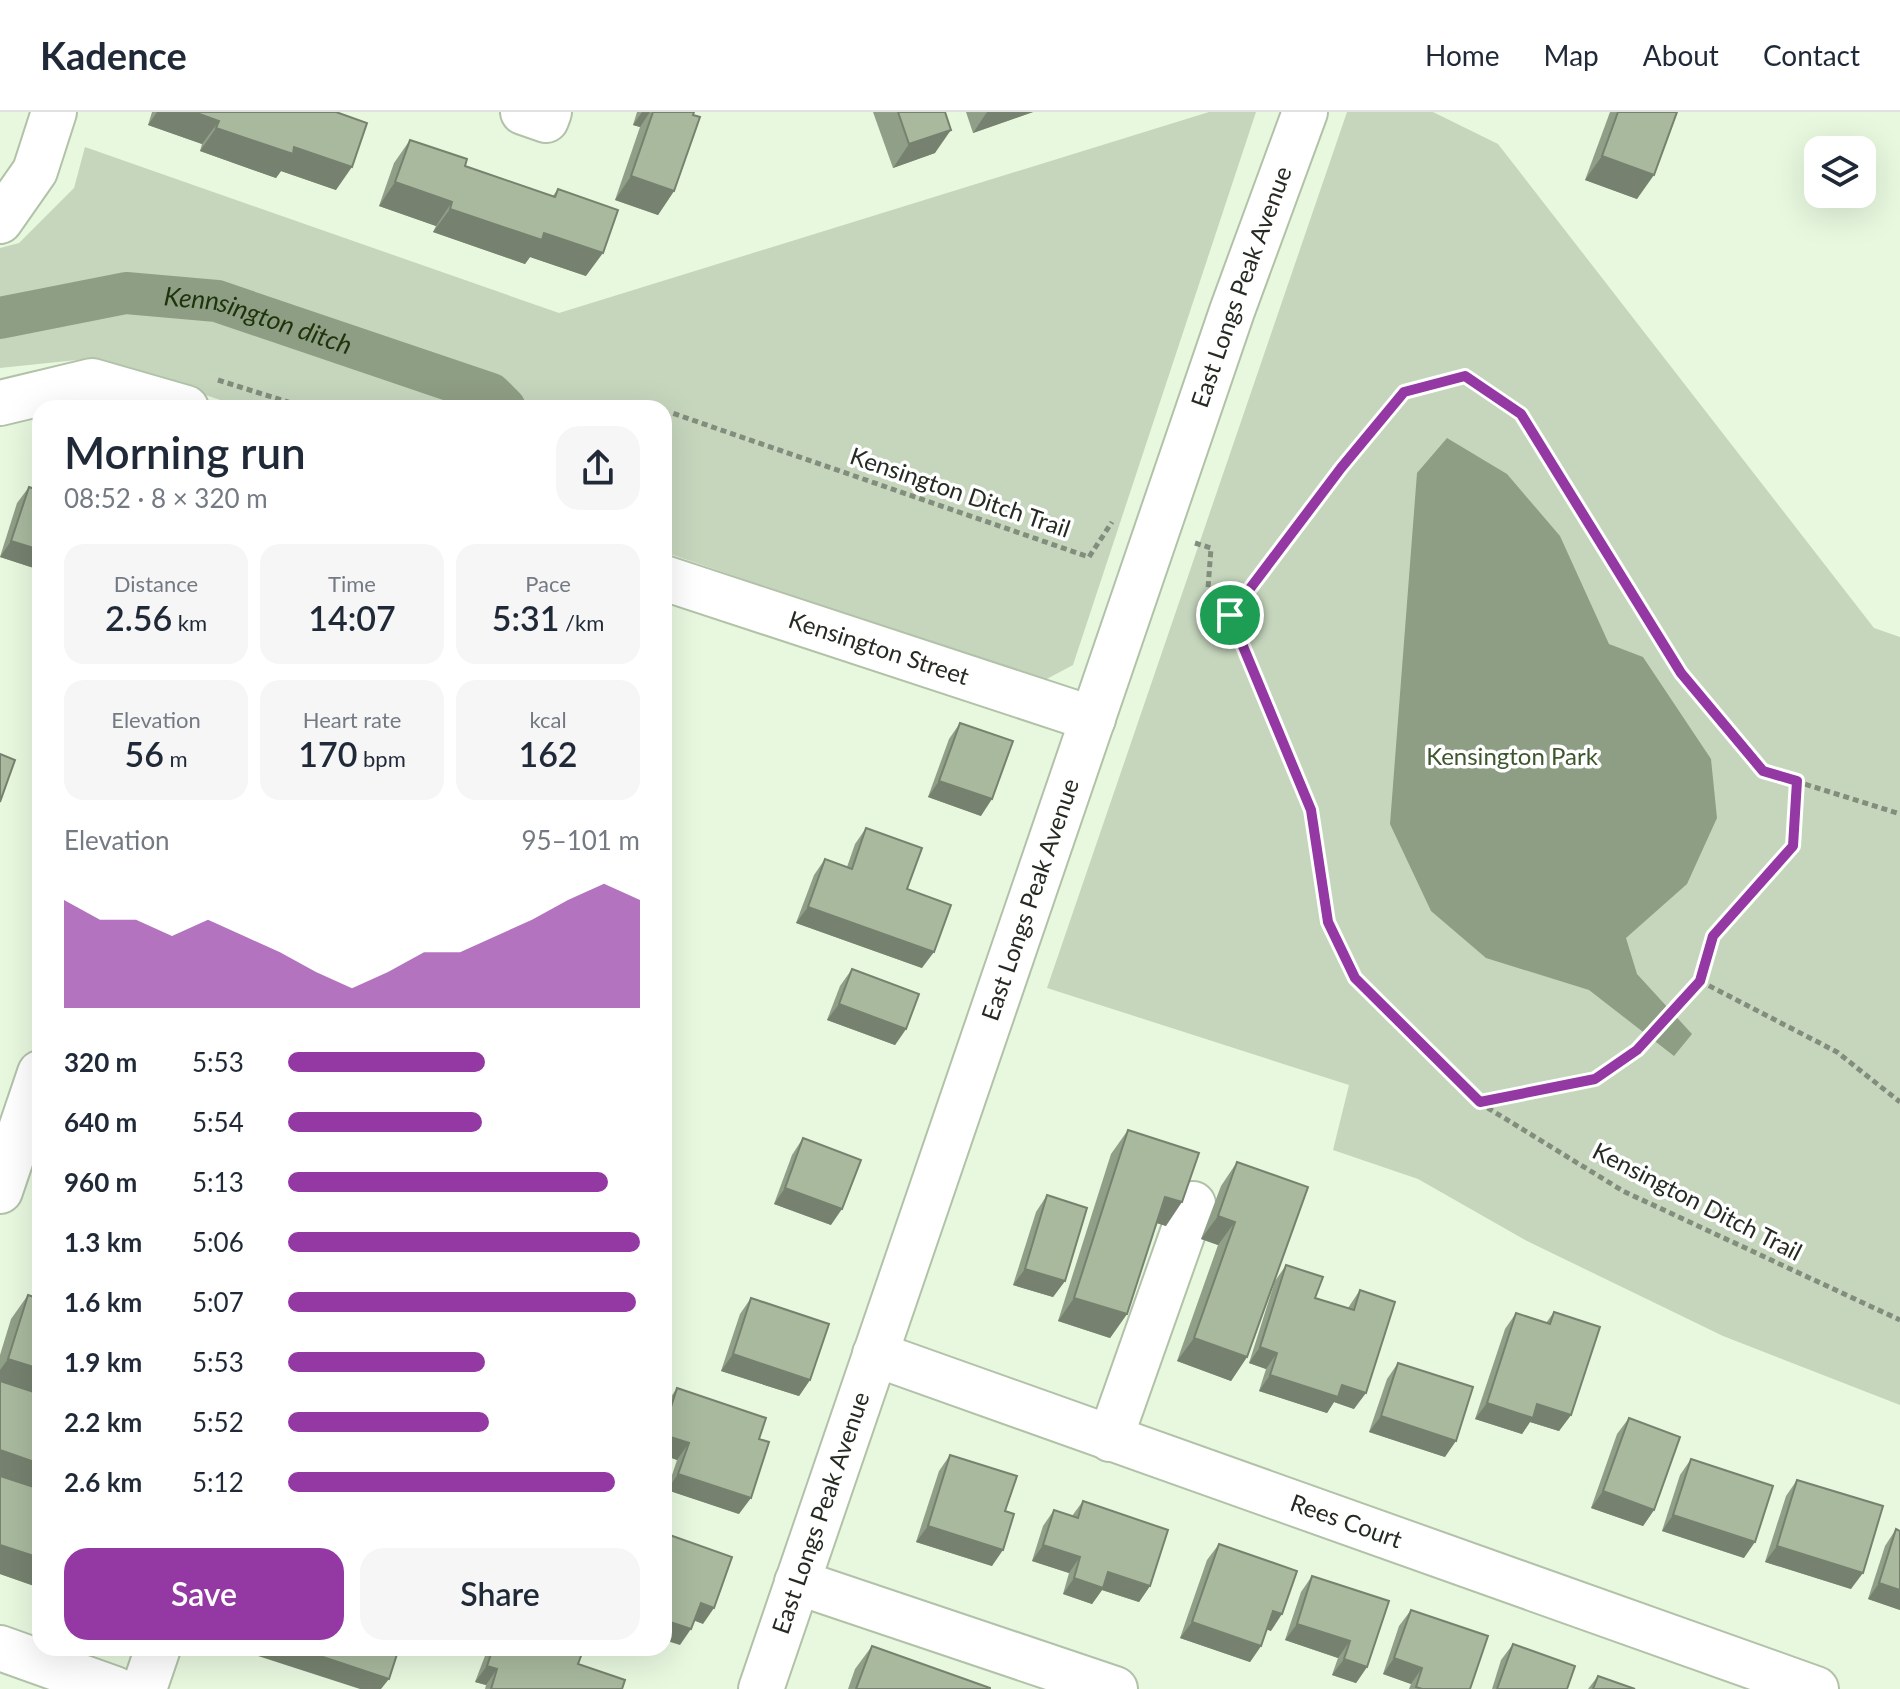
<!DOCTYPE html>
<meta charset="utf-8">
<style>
body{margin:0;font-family:Lato,sans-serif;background:#f6f6f7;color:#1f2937;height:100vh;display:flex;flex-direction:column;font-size:30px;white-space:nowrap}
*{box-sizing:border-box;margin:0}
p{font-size:26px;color:#747a83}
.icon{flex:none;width:44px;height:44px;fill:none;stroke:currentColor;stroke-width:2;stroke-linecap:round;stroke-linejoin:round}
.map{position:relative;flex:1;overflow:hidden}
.panel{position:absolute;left:32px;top:288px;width:640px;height:1256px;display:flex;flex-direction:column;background:#fff;border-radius:24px;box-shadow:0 8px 32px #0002}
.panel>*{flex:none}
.buttons{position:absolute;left:1804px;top:24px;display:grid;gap:16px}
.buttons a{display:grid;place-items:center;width:72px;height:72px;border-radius:16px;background:#fff;box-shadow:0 8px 32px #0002;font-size:40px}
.pin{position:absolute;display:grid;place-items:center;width:68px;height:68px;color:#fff;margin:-34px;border:4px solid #fff;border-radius:50%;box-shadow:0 2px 8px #0007}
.round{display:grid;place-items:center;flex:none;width:84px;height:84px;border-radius:24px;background:#f6f6f7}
.summary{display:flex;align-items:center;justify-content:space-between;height:136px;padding:0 32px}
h1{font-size:44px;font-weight:600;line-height:60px}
.metrics{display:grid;grid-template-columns:repeat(3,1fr);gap:12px;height:136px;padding:8px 32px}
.metrics div{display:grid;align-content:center;border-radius:20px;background:#f6f6f7;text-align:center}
.metrics b{font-size:34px;font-weight:600}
.metrics small{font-size:22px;font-weight:400}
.metrics p{font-size:22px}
.chart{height:224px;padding:16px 32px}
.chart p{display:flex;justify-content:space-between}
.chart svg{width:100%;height:144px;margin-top:8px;fill:#9439a4;opacity:.7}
.action{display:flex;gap:16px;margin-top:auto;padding:16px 32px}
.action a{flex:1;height:92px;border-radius:24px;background:#9439a4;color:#fff;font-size:32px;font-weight:600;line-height:92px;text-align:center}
.action a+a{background:#f6f6f7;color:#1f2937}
ul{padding:0 32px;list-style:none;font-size:26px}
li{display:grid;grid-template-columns:128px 96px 1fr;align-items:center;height:60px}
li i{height:20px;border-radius:10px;background:#9439a4}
header{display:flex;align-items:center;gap:48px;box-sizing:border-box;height:112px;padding:0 40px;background:#fff;border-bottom:2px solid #e0e1e3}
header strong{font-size:38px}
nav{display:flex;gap:44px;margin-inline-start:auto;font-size:28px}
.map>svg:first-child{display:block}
.green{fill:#c6d6bd}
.water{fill:#8e9e84}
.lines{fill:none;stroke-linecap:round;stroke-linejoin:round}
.canal{stroke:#8e9e84;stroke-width:42}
.minor-casing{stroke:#b2c2a9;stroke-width:48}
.major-casing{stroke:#b2c2a9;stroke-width:48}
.path{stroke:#828d7d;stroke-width:5;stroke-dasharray:6 4;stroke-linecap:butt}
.minor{stroke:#fff;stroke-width:44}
.major{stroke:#fff;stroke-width:44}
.wall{fill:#909f88}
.shaded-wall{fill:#76826f}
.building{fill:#a8b99e;stroke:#76826f;stroke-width:2}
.route-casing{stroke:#fff;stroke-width:16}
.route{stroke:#9439a4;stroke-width:10}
.labels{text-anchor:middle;stroke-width:7;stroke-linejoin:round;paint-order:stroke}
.street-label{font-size:24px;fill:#252b22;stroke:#fff}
.park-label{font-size:24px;fill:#3d562c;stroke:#fff}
.water-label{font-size:26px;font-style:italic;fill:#1d340a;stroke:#fff}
</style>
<header>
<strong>Kadence</strong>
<nav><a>Home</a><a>Map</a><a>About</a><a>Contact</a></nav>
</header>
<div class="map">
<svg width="1900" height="1577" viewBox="0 0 1900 1577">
<rect width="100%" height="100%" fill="#e8f8df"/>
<!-- green -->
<g class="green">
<polygon points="1209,0 1256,0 1073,553 1043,569 664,440 664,296 244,296 96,246 0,256 0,136 19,131 74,76 85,35 559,201"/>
<polygon points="1347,0 1433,0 1498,32 1874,516 1900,525 1900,1293 1723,1224 1527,1129 1418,1067 1333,1038 1349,973 1047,876"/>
</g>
<!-- water -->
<polygon class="water" points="1447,326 1507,362 1560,424 1609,532 1643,545 1711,647 1717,706 1687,772 1626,826 1637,862 1692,922 1674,944 1589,878 1486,846 1431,799 1390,712 1417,361"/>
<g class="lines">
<!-- canal -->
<path class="canal" id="s1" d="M 0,206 L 126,181 L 217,189 L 491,282 L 505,296"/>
<!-- minor casing -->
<g class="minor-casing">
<g id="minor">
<polyline points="523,0 546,8 549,0"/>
<polyline points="0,109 35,59 54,0"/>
<polyline points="0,291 92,269 186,296"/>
<path id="s2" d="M 664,466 L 1093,607"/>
<polyline points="0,1079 40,961"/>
<path id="s3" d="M 875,1242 L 1816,1577"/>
<polyline points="1110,1327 1193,1092"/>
<polyline points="797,1470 1115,1577"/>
<polyline points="144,1577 158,1536"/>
<path id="s4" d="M 761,1577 L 1232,199 L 1305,0"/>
</g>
</g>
<!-- major casing -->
<g class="major-casing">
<polyline id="major" points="0,1536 115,1577"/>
</g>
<!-- path -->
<g class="path">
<polyline points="218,268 307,296"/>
<polyline points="664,304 672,301 1089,445 1112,410"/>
<polyline points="1195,431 1211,436 1207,490 1230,503 1311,698 1328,810 1355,866 1470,985 1623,1079 1900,1208"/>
<polyline points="1230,503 1341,356 1404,280 1465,264 1521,302 1681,561 1763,659 1900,702"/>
<polyline points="1700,869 1837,940 1900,990"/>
<polyline points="1481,990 1595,967 1637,938 1700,869 1713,824 1793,734 1797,669"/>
</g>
<!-- minor -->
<use href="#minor" class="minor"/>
<!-- major -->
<use href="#major" class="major"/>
</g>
<!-- wall -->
<g class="wall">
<polygon points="152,0 336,0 336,78 281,59 276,66 200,39 202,32 148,13"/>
<polygon points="637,0 694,0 674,79 658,103 615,88 640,15 633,13"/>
<polygon points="873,0 945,0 935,41 893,56"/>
<polygon points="966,0 1033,0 973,21"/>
<polygon points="1610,0 1677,0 1637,87 1585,68"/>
<polygon points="410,28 465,54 553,84 558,77 586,164 530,145 525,152 433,120 436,114 379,94 394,51"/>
<polygon points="29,375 40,379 40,458 0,445 17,391"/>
<polygon points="960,611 981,704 928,685 949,627"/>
<polygon points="866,716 907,777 922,856 796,811 814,763 825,747 847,755 855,732"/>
<polygon points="852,857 906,917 895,933 827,908 840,874"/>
<polygon points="1128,1018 1166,1114 1156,1111 1127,1202 1110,1226 1058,1209 1111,1042"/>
<polygon points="803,1026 831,1113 774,1092 792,1043"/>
<polygon points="1237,1050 1247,1245 1231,1269 1177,1249 1218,1133 1201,1127 1221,1074"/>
<polygon points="1047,1083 1065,1169 1053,1185 1013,1173 1036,1100"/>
<polygon points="1286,1153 1315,1186 1348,1196 1360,1178 1354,1297 1334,1290 1327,1301 1259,1279 1266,1257 1249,1251 1275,1169"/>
<polygon points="28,1183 40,1187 40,1476 0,1462 0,1243 11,1207"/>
<polygon points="751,1186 810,1268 799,1284 721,1259 740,1202"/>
<polygon points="1554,1200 1571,1303 1559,1319 1530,1310 1522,1322 1475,1307 1505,1217 1516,1201 1546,1211"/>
<polygon points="1398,1251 1445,1345 1369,1320 1387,1267"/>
<polygon points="677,1276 739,1402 667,1378 677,1348 664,1343 664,1298 666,1292"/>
<polygon points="1629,1306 1654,1398 1643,1414 1591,1396 1617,1322"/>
<polygon points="950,1343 1005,1399 992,1454 916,1430 939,1359"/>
<polygon points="1691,1347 1744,1446 1662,1419 1680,1363"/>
<polygon points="1797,1368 1851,1477 1765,1450 1786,1384"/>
<polygon points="1083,1389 1150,1474 1139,1490 1102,1478 1092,1492 1063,1482 1069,1461 1032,1449 1043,1414 1054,1398 1072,1404"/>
<polygon points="1896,1417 1900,1419 1900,1498 1868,1487 1885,1434"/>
<polygon points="1219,1432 1271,1519 1267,1517 1261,1534 1250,1550 1180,1526 1207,1448"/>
<polygon points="1312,1464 1367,1555 1356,1571 1332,1563 1338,1546 1285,1528 1301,1480"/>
<polygon points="1411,1498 1470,1577 1409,1577 1411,1572 1383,1562 1399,1514"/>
<polygon points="1513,1532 1567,1577 1492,1577 1501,1548"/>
<polygon points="872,1534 990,1577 848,1577 855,1557"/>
<polygon points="488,1536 584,1536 578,1552 622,1577 485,1577 486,1573 475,1570"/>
<polygon points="1598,1564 1635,1577 1588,1577"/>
</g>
<!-- shaded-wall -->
<g class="shaded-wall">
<polygon points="157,0 194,0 219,9 202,32 148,13"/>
<polygon points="642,0 650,0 640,15 633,13"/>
<polygon points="987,0 1033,0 973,21"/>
<polygon points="216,16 294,35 352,55 336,78 281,59 276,66 200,39"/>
<polygon points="951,18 935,41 893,56 909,32"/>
<polygon points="1602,44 1654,63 1637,87 1585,68"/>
<polygon points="631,64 674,79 658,103 615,88"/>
<polygon points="395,70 452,90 436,114 379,94"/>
<polygon points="450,97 544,121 603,141 586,164 530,145 525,152 433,120"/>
<polygon points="11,429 40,438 40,458 0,445"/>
<polygon points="939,669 992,687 981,704 928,685"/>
<polygon points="808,795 934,840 922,856 796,811"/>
<polygon points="839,892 906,917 895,933 827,908"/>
<polygon points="785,1076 842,1097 831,1113 774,1092"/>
<polygon points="1165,1085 1182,1090 1166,1114 1148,1108"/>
<polygon points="1218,1104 1235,1110 1218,1133 1201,1127"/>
<polygon points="1025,1157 1065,1169 1053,1185 1013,1173"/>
<polygon points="1074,1186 1127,1202 1110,1226 1058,1209"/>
<polygon points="1194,1226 1247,1245 1231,1269 1177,1249"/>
<polygon points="1260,1235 1277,1241 1266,1257 1249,1251"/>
<polygon points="733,1242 810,1268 799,1284 721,1259"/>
<polygon points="8,1247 40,1257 40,1286 0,1274 0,1258"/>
<polygon points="1270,1263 1342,1273 1366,1281 1354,1297 1334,1290 1327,1301 1259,1279"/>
<polygon points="1487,1291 1537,1292 1571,1303 1559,1319 1530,1310 1522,1322 1475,1307"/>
<polygon points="1381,1304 1456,1329 1445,1345 1369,1320"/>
<polygon points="664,1323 689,1331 677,1348 664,1343"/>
<polygon points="0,1338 40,1352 40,1381 0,1367"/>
<polygon points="678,1362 751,1386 739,1402 667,1378"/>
<polygon points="1603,1379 1654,1398 1643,1414 1591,1396"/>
<polygon points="1673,1403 1755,1430 1744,1446 1662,1419"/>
<polygon points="928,1414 1003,1438 992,1454 916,1430"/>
<polygon points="0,1433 40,1446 40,1476 0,1462"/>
<polygon points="1043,1433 1080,1445 1069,1461 1032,1449"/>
<polygon points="1777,1434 1863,1461 1851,1477 1765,1450"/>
<polygon points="1108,1460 1150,1474 1139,1490 1102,1478 1092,1492 1063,1482 1074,1466"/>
<polygon points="1879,1471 1900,1478 1900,1498 1868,1487"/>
<polygon points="701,1491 714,1496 703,1512 690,1507"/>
<polygon points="1273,1499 1282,1502 1271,1519 1262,1516"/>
<polygon points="664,1508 691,1517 680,1533 664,1528"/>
<polygon points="1192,1510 1261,1534 1250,1550 1180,1526"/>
<polygon points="1297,1512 1350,1529 1338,1546 1285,1528"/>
<polygon points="260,1536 296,1536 389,1567 381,1577 360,1577 255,1543"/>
<polygon points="1394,1546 1422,1556 1411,1572 1383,1562"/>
<polygon points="1344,1547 1367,1555 1356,1571 1332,1563"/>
<polygon points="487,1554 497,1557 486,1573 475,1570"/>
</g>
<!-- building -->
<g class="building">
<polygon points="194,0 336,0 367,11 352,55 294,35 293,42 216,16 219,9"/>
<polygon points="653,0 694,0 693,3 700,5 674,79 631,64"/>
<polygon points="898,0 945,0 951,18 909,32"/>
<polygon points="1618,0 1677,0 1654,63 1602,44"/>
<polygon points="410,28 467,47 465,54 555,85 558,77 618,98 603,141 544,121 542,128 450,97 452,90 395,70"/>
<polygon points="29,375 40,379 40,438 11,429"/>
<polygon points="960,611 1013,629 992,687 939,669"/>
<polygon points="0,642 15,648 0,690"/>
<polygon points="866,716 922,736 907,777 951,793 934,840 808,795 825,747 852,757"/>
<polygon points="852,857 919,882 906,917 839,892"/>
<polygon points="1128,1018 1199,1041 1182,1090 1165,1085 1127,1202 1074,1186"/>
<polygon points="803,1026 861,1048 842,1097 785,1076"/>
<polygon points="1237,1050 1308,1075 1247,1245 1194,1226 1235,1110 1218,1104"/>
<polygon points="1047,1083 1087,1096 1065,1169 1025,1157"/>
<polygon points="1286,1153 1323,1165 1315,1186 1354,1198 1360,1178 1395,1190 1366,1281 1342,1273 1338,1285 1270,1263 1277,1241 1260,1235"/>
<polygon points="28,1183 40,1187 40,1257 8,1247"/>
<polygon points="751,1186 829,1212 810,1268 733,1242"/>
<polygon points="1554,1200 1600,1215 1571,1303 1537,1292 1533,1306 1487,1291 1516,1201 1550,1212"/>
<polygon points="1398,1251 1473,1275 1456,1329 1381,1304"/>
<polygon points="0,1269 40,1282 40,1352 0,1338"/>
<polygon points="677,1276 766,1306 759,1327 769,1330 751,1386 678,1362 689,1331 664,1323 664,1317"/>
<polygon points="1629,1306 1680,1325 1654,1398 1603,1379"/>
<polygon points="950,1343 1017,1364 1005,1399 1014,1402 1003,1438 928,1414"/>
<polygon points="1691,1347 1773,1374 1755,1430 1673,1403"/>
<polygon points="0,1364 40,1377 40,1446 0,1433"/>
<polygon points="1797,1368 1883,1394 1863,1461 1777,1434"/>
<polygon points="1083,1389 1168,1418 1150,1474 1108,1460 1103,1476 1074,1466 1080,1445 1043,1433 1054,1398 1078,1406"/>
<polygon points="1896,1417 1900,1419 1900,1478 1879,1471"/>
<polygon points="664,1421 732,1445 714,1496 701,1491 691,1517 664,1508"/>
<polygon points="1219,1432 1297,1459 1282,1502 1273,1499 1261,1534 1192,1510"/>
<polygon points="1312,1464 1389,1489 1367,1555 1344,1547 1350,1529 1297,1512"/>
<polygon points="1411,1498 1488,1524 1470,1577 1422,1577 1416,1575 1422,1556 1394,1546"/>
<polygon points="1513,1532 1575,1554 1567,1577 1497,1577"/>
<polygon points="872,1534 990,1576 990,1577 856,1577"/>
<polygon points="296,1536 399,1536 389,1567"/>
<polygon points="493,1536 584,1536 578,1552 625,1568 622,1577 491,1577 497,1557 487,1554"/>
<polygon points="1598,1564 1635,1577 1593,1577"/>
</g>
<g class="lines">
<!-- route casing -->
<g class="route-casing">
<polygon id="route" points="1465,264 1521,302 1681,561 1763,659 1797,669 1793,734 1713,824 1700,869 1637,938 1595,967 1480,990 1355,866 1328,810 1311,698 1230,503 1341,356 1404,280"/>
</g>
<!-- route -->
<use href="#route" class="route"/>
</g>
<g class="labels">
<!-- street labels -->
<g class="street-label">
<text dy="8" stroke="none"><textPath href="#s4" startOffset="1482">East Longs Peak Avenue</textPath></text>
<text transform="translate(960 381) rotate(19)" y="8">Kensington Ditch Trail</text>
<text dy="8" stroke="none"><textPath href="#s2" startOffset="226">Kensington Street</textPath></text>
<text dy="8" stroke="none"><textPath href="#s4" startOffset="834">East Longs Peak Avenue</textPath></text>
<text transform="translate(1697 1090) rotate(27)" y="8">Kensington Ditch Trail</text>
<text dy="8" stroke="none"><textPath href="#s4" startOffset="186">East Longs Peak Avenue</textPath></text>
<text dy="8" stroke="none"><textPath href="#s3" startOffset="500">Rees Court</textPath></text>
</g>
<!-- park labels -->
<g class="park-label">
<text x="1512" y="653">Kensington Park</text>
</g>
<!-- water labels -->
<g class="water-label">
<text dy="9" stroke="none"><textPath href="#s1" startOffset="264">Kennsington ditch</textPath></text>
</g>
</g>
</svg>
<div class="buttons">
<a><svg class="icon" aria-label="layers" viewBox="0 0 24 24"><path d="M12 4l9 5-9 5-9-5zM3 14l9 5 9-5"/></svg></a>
</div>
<div class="pin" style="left:1230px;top:503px;background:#1e9e55"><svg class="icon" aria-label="arrive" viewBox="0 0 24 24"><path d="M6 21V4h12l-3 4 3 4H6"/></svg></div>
<section class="panel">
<div class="summary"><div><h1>Morning run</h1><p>08:52 · 8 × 320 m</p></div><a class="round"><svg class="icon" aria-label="share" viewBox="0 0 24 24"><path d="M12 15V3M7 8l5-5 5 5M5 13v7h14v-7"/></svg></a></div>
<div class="metrics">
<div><p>Distance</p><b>2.56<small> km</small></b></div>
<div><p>Time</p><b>14:07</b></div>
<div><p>Pace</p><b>5:31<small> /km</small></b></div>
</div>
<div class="metrics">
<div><p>Elevation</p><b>56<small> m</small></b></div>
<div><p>Heart rate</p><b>170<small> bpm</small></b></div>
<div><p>kcal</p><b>162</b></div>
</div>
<div class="chart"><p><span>Elevation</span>95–101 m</p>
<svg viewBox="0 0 160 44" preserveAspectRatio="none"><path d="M0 44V11L10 17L20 17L30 22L40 17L50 22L60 27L70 33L80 38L90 33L100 27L110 27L120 22L130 17L140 11L150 6L160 11V44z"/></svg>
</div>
<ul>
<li><b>320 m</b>5:53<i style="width:56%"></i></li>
<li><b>640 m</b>5:54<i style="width:55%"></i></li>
<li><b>960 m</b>5:13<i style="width:91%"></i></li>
<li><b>1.3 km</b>5:06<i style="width:100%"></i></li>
<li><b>1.6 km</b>5:07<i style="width:99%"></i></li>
<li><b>1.9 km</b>5:53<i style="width:56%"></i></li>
<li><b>2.2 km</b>5:52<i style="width:57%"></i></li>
<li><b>2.6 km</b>5:12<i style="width:93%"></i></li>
</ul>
<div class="action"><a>Save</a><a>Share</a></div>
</section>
</div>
